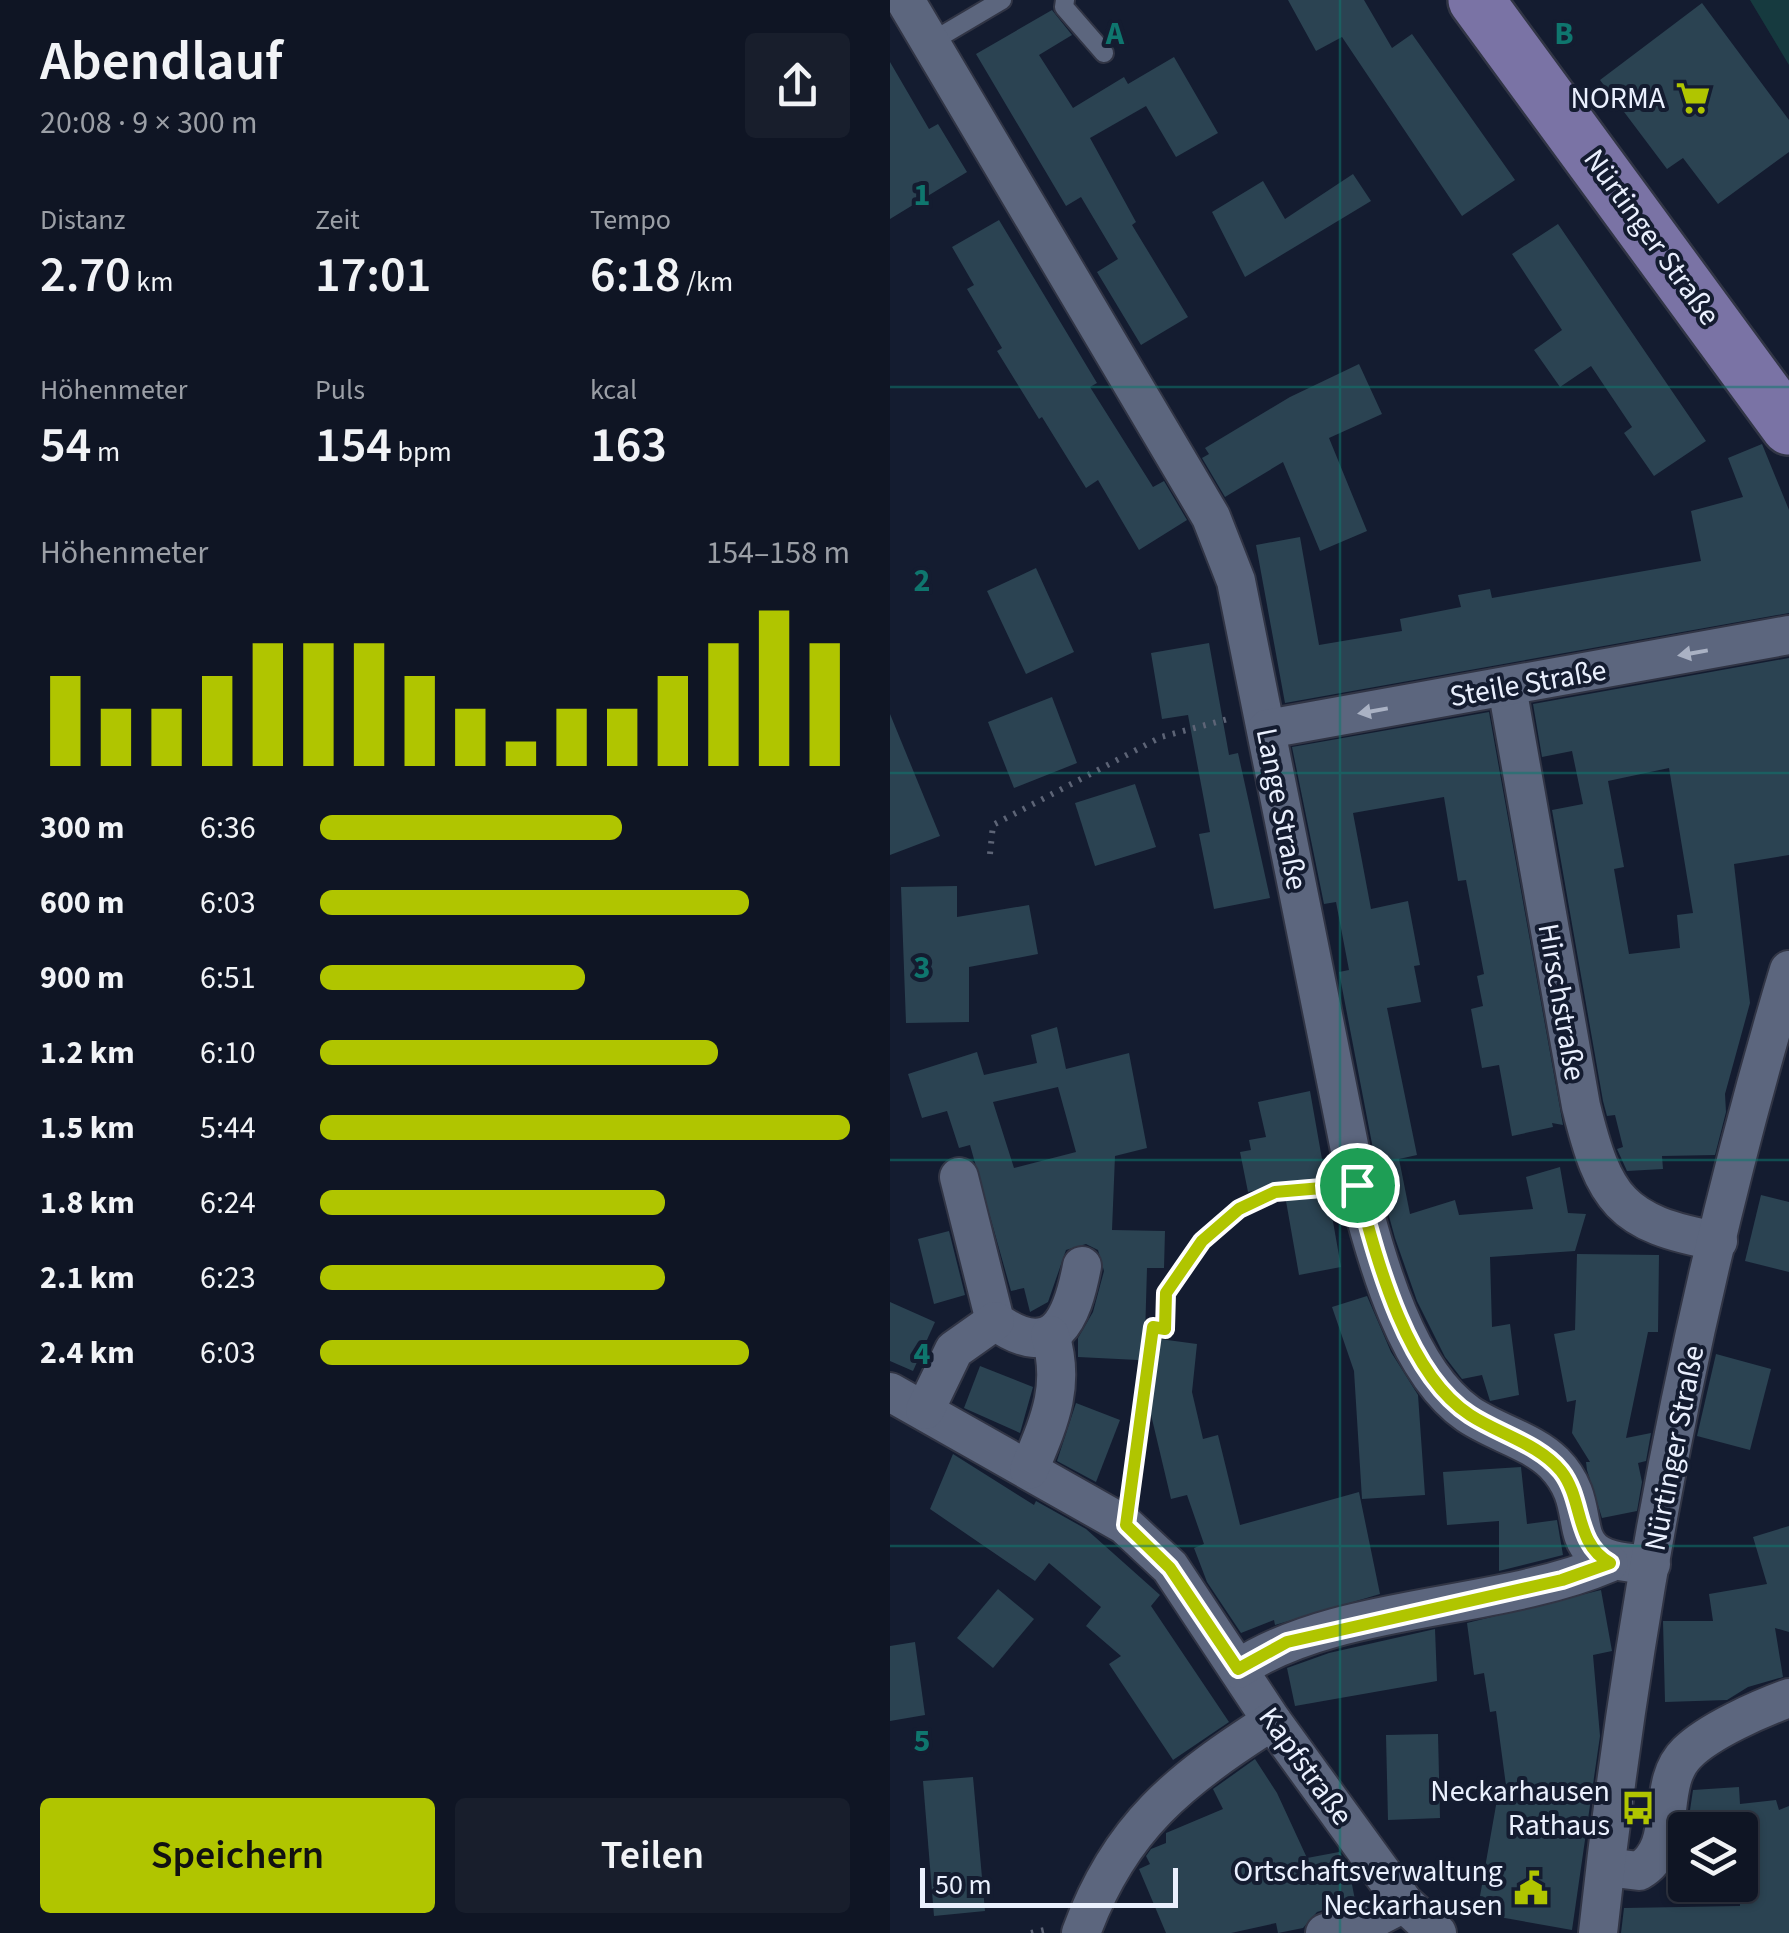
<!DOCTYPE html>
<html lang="de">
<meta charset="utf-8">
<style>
body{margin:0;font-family:"Source Sans 3",sans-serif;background:#181e2c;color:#f1f3f6;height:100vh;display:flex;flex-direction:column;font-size:38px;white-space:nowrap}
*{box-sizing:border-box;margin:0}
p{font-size:32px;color:#9b9fa6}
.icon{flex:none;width:55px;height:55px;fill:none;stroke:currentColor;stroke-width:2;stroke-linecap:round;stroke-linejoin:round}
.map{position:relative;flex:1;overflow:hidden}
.drawer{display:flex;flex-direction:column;background:#0f1524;width:890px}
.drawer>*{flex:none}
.buttons{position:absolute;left:778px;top:1812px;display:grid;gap:20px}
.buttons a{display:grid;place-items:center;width:90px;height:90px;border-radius:10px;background:#0f1524;box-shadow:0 2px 8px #0004,0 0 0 2px #2f3441;font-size:50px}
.scale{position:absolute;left:30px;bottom:25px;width:258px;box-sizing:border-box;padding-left:10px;border:5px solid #eaf0fe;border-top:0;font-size:28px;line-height:35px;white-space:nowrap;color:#eaf0fe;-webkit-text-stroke:8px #141c30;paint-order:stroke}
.pin{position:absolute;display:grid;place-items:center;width:85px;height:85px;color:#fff;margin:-42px;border:5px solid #fff;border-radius:50%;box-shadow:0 2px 10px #0007}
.round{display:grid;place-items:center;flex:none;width:105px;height:105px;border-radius:10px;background:#181e2c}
.head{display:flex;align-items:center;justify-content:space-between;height:170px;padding:0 40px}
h1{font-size:55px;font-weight:600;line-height:75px}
.metrics{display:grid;grid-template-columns:repeat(3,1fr);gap:15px;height:170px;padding:10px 40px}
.metrics div{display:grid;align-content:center}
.metrics b{font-size:50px;font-weight:600}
.metrics small{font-size:28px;font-weight:400}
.metrics p{font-size:28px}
.chart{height:280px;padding:20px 40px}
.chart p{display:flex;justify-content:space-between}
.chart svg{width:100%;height:180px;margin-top:10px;stroke:#b0c500;stroke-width:6}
.primary-button{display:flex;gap:20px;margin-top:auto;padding:20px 40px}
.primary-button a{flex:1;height:115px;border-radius:10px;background:#b0c500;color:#111;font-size:40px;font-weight:600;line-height:115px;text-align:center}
.primary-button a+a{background:#181e2c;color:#f1f3f6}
ul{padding:0 40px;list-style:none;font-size:32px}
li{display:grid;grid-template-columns:160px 120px 1fr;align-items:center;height:75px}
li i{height:25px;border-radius:12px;background:#b0c500}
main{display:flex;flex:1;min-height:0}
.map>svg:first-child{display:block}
.water{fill:#163a3f}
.building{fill:#2b4352;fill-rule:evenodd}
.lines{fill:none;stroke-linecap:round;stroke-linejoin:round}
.lane-casing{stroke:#313545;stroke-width:22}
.street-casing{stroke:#313545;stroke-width:42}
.primary-casing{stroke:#313545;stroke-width:60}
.path{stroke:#5d6476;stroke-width:6;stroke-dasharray:2.5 8;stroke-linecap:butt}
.lane{stroke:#5c667e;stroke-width:18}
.street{stroke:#5c667e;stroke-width:38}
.primary{stroke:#7a73a5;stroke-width:55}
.oneway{fill:#aab2c4}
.route-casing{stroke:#fff;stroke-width:20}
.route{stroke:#b0c500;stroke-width:12}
.grid{fill:none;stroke:#0f766e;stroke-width:2.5;stroke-opacity:0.55}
.labels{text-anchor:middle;stroke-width:8;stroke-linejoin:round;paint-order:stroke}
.poi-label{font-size:30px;fill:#eaf0fe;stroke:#141c30;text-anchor:end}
.street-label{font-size:30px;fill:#eaf0fe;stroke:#141c30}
.grid-label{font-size:32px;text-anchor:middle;font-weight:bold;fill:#0f766e;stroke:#141c30;stroke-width:8;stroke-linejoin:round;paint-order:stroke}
</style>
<main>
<section class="drawer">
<div class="head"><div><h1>Abendlauf</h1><p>20:08 · 9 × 300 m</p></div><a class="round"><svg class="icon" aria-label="share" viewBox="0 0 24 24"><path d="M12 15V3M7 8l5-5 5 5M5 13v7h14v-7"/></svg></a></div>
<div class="metrics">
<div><p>Distanz</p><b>2.70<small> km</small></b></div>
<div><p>Zeit</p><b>17:01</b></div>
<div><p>Tempo</p><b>6:18<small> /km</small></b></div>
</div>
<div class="metrics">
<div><p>Höhenmeter</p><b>54<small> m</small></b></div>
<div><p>Puls</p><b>154<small> bpm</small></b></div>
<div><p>kcal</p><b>163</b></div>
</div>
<div class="chart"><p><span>Höhenmeter</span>154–158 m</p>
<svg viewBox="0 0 160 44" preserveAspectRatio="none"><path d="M5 44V22M15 44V30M25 44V30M35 44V22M45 44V14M55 44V14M65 44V14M75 44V22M85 44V30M95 44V38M105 44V30M115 44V30M125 44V22M135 44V14M145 44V6M155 44V14"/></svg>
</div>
<ul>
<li><b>300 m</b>6:36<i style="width:57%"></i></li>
<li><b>600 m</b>6:03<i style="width:81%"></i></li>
<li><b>900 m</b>6:51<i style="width:50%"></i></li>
<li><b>1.2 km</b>6:10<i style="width:75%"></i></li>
<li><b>1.5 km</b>5:44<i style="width:100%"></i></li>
<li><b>1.8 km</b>6:24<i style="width:65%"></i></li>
<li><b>2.1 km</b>6:23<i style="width:65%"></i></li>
<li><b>2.4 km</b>6:03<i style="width:81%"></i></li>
</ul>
<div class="primary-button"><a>Speichern</a><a>Teilen</a></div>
</section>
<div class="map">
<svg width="899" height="1933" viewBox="0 0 899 1933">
<rect width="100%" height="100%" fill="#141c30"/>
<!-- water -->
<polygon class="water" points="860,0 899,0 899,65"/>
<!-- building -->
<g class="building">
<polygon points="398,0 474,0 502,48 522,34 625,180 572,216 452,37 426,51"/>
<polygon points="812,3 899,120 899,152 828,204 793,158 777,169 710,80"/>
<polygon points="162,10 182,35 149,55 183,108 234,77 238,84 284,57 328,133 286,157 256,106 200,138 246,222 242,225 298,317 251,345 207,272 228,259 191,197 176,206 86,54"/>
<polygon points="0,62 39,129 48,124 77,172 0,219"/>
<polygon points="463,174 481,201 355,277 322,212 373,181 395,219"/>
<polygon points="109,220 207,383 200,387 263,487 274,481 297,520 249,550 208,480 196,488 152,417 149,419 107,351 112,348 77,289 84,285 62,247"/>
<polygon points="668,224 816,441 764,476 734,433 742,427 701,366 670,387 644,350 672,330 622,254"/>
<polygon points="469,364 492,414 439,438 477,531 430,551 393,462 335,497 312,458 319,454 315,448 400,397"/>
<polygon points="872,444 899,510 899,613 395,703 366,545 410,537 429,645 512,631 510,619 571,607 568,595 600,589 602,598 811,561 801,511 853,497 838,458"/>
<polygon points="146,568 184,652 136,674 97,591"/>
<polygon points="319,643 339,755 348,753 380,898 324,909 309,834 320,832 298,715 272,719 261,653"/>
<path d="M 899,658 L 899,855 L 844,864 L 860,1003 L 835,1094 L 836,1112 L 825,1155 L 772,1156 L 773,1169 L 737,1171 L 727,1149 L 733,1147 L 725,1115 L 717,1116 L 713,1101 L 662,810 L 693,804 L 682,751 L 652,757 L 643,704 ZM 779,768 L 803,913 L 787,915 L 790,948 L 739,954 L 724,869 L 734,867 L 718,781 Z"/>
<polygon points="162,697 187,763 124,788 98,722"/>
<polygon points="599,712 673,1125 662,1123 663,1127 622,1136 609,1065 592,1068 581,1009 593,1006 587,976 594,974 576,880 568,881 554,797 463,813 481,909 518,901 530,965 524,966 531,1002 497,1008 527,1155 509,1159 520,1214 565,1200 569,1215 643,1209 636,1177 670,1167 678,1213 696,1214 685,1251 600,1257 602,1327 620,1324 629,1395 600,1401 592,1375 572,1379 555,1357 527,1301 505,1238 489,1180 449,972 459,970 446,902 434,904 402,747"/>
<polygon points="0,714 50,836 0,855"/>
<polygon points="245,784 266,847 205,866 185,803"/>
<polygon points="67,886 67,917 139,905 148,954 79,967 79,1022 16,1023 11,887"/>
<path d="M 167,1027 L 176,1069 L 239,1053 L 257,1148 L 225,1156 L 222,1230 L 275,1231 L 274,1268 L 257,1268 L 255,1337 L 307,1344 L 302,1392 L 313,1439 L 328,1435 L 350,1525 L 469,1492 L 490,1594 L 385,1625 L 384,1620 L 351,1633 L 317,1582 L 304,1548 L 314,1544 L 297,1495 L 281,1499 L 248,1360 L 188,1357 L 188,1338 L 203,1312 L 214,1271 L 208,1250 L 196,1244 L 176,1250 L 158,1302 L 140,1312 L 134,1288 L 121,1291 L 80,1145 L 69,1148 L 57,1111 L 32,1118 L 18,1074 L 87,1052 L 94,1075 L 147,1063 L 141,1035 ZM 168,1087 L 186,1152 L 124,1168 L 103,1102 Z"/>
<polygon points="420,1091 451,1267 409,1275 393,1184 358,1192 350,1152 361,1150 359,1140 376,1137 368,1102"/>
<polygon points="871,1195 899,1202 899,1272 855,1261"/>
<polygon points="59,1231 75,1295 44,1304 28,1239"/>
<polygon points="687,1254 769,1255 768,1332 758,1332 736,1438 761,1433 756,1461 748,1463 752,1482 747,1511 712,1518 697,1470 696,1462 700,1462 682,1433 686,1400 677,1402 664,1334 685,1330"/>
<polygon points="477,1296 501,1352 528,1395 535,1495 472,1499 464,1371 442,1307"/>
<polygon points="0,1302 45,1322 23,1371 0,1361"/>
<polygon points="826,1354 881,1369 860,1450 807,1436"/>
<polygon points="90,1366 143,1387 130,1433 74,1408"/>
<polygon points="186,1403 230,1420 206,1482 167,1461"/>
<polygon points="63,1454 144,1505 146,1501 196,1529 270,1595 261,1606 339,1722 283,1760 219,1664 231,1656 196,1626 211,1607 159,1563 145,1581 40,1509"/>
<polygon points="631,1467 637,1524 667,1520 673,1555 609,1571 609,1521 557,1525 553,1472"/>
<polygon points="899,1526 899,1632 885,1628 893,1677 858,1687 837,1700 775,1702 773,1621 823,1621 819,1594 877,1584 863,1537"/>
<polygon points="108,1589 144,1619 103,1668 67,1638"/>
<polygon points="711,1590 722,1651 703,1655 710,1736 682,1930 587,1913 608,1794 617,1793 606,1711 600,1712 594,1673 584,1675 577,1623"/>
<polygon points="545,1629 547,1681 405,1706 397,1668 439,1653"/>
<polygon points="25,1642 35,1715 0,1721 0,1646"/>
<polygon points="548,1734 550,1818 498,1820 496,1735"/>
<polygon points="365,1759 387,1793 417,1858 449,1852 458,1864 465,1900 427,1912 413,1928 388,1933 386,1923 341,1933 276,1933 249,1869 260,1864 256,1856 261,1849 276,1843 276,1833 333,1809 323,1789"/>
<polygon points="83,1777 95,1911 44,1916 33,1781"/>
<polygon points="849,1787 850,1804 886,1800 889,1810 899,1806 899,1933 731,1933 734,1908 850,1906 850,1830 797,1830 803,1790"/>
</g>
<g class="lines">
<!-- lane casing -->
<g class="lane-casing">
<g id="lane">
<polyline points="175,0 174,7 214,53"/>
<polyline points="41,42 112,0"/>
</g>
</g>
<!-- street casing -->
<g class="street-casing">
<g id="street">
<path d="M 15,0 L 321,517 L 346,581 L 467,1185 C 486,1256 515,1370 578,1414 C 604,1432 642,1441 664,1463 C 714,1514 657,1562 761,1564"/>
<path d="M 617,687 L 691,1106 C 714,1199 730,1224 828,1241"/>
<polyline points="377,729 899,635"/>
<path d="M 69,1177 L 105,1321 C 165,1364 182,1318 192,1266"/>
<polyline points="0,1392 235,1525 280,1567 382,1721 514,1903 547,1933"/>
<polyline points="35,1410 64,1350 105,1321"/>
<path d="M 139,1470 C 159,1422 176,1386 160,1335"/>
<path d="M 348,1669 C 447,1603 607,1611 719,1563"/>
<path d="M 716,1867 L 749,1871 C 791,1847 764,1785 797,1753 C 819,1731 869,1709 899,1698"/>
<path d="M 191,1933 C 230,1826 290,1780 382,1721"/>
<polyline points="435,1933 489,1916 514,1903"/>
<path d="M 708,1933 C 743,1608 805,1283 899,970"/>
</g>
</g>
<!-- primary casing -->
<g class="primary-casing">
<polyline id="primary" points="586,0 899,427"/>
</g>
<!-- path -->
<g class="path">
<polyline points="100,854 103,825 271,737 338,719"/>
<polyline points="243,1490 263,1327 275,1329 276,1293 312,1241 349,1209 385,1192 434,1188"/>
<polyline points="141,1933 159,1929"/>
</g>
<!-- lane -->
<use href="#lane" class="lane"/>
<!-- street -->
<use href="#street" class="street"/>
<!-- primary -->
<use href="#primary" class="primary"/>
</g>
<!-- one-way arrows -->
<defs><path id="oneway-solid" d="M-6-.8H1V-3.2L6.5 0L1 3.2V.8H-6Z" transform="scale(2.5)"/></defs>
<g class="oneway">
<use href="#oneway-solid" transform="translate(803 653) rotate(170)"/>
<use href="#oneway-solid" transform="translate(483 711) rotate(170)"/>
</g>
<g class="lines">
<!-- route casing -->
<g class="route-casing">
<path id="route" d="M 467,1185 C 486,1256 515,1373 580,1415 C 609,1434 649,1444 671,1471 C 694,1500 684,1543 720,1563 L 672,1580 L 397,1642 L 348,1669 L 280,1568 L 236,1525 L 263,1327 L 275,1329 L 276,1293 L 312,1241 L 349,1209 L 385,1192 Z"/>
</g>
<!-- route -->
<use href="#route" class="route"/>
</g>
<!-- grid -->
<path class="grid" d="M 450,0 L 450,1933M 0,387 L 899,387M 0,773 L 899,773M 0,1160 L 899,1160M 0,1546 L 899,1546"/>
<!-- icons -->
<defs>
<g id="supermarket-bare" transform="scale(2.7)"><path d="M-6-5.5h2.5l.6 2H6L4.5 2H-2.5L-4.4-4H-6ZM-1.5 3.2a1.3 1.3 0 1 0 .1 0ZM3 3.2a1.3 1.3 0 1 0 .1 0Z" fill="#b0c500" stroke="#141c30" stroke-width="2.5" paint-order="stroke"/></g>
<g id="bus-bare" transform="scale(2.7)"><path d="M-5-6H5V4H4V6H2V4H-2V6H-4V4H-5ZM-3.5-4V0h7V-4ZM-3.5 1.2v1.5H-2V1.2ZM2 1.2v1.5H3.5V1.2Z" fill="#b0c500" stroke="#141c30" stroke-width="2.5" paint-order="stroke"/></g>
<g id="civic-bare" transform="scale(2.7)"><path d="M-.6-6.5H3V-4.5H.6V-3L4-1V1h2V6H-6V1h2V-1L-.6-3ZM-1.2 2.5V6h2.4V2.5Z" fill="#b0c500" stroke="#141c30" stroke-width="2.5" paint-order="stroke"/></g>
</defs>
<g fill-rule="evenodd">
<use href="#supermarket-bare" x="803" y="98"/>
<use href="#bus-bare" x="748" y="1808"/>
<use href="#civic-bare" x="641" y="1888"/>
</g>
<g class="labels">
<!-- poi labels -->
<g class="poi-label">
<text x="775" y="108">NORMA</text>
<text x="720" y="1801">Neckarhausen<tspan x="720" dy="34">Rathaus</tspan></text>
<text x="613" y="1881">Ortschaftsverwaltung<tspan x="613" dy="34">Neckarhausen</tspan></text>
</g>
<!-- street labels -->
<g class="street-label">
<text transform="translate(762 237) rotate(54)" y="10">Nürtinger Straße</text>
<text transform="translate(638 683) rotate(-10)" y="10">Steile Straße</text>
<text transform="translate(392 809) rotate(79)" y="10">Lange Straße</text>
<text transform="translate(672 1002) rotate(80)" y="10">Hirschstraße</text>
<text transform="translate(784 1448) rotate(-79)" y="10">Nürtinger Straße</text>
<text transform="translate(416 1766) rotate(54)" y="10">Kapfstraße</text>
</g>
</g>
<g class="grid-label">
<text x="225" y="44">A</text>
<text x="674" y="44">B</text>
<text x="32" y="205">1</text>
<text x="32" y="591">2</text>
<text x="32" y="978">3</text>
<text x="32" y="1364">4</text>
<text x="32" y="1751">5</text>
</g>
</svg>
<div class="buttons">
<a><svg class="icon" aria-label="layers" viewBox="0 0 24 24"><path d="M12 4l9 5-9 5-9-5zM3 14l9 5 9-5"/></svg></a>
</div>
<div class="scale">50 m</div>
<div class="pin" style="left:467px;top:1185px;background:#1e9e55"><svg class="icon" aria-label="arrive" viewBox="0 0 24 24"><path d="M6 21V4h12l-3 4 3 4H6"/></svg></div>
</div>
</main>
